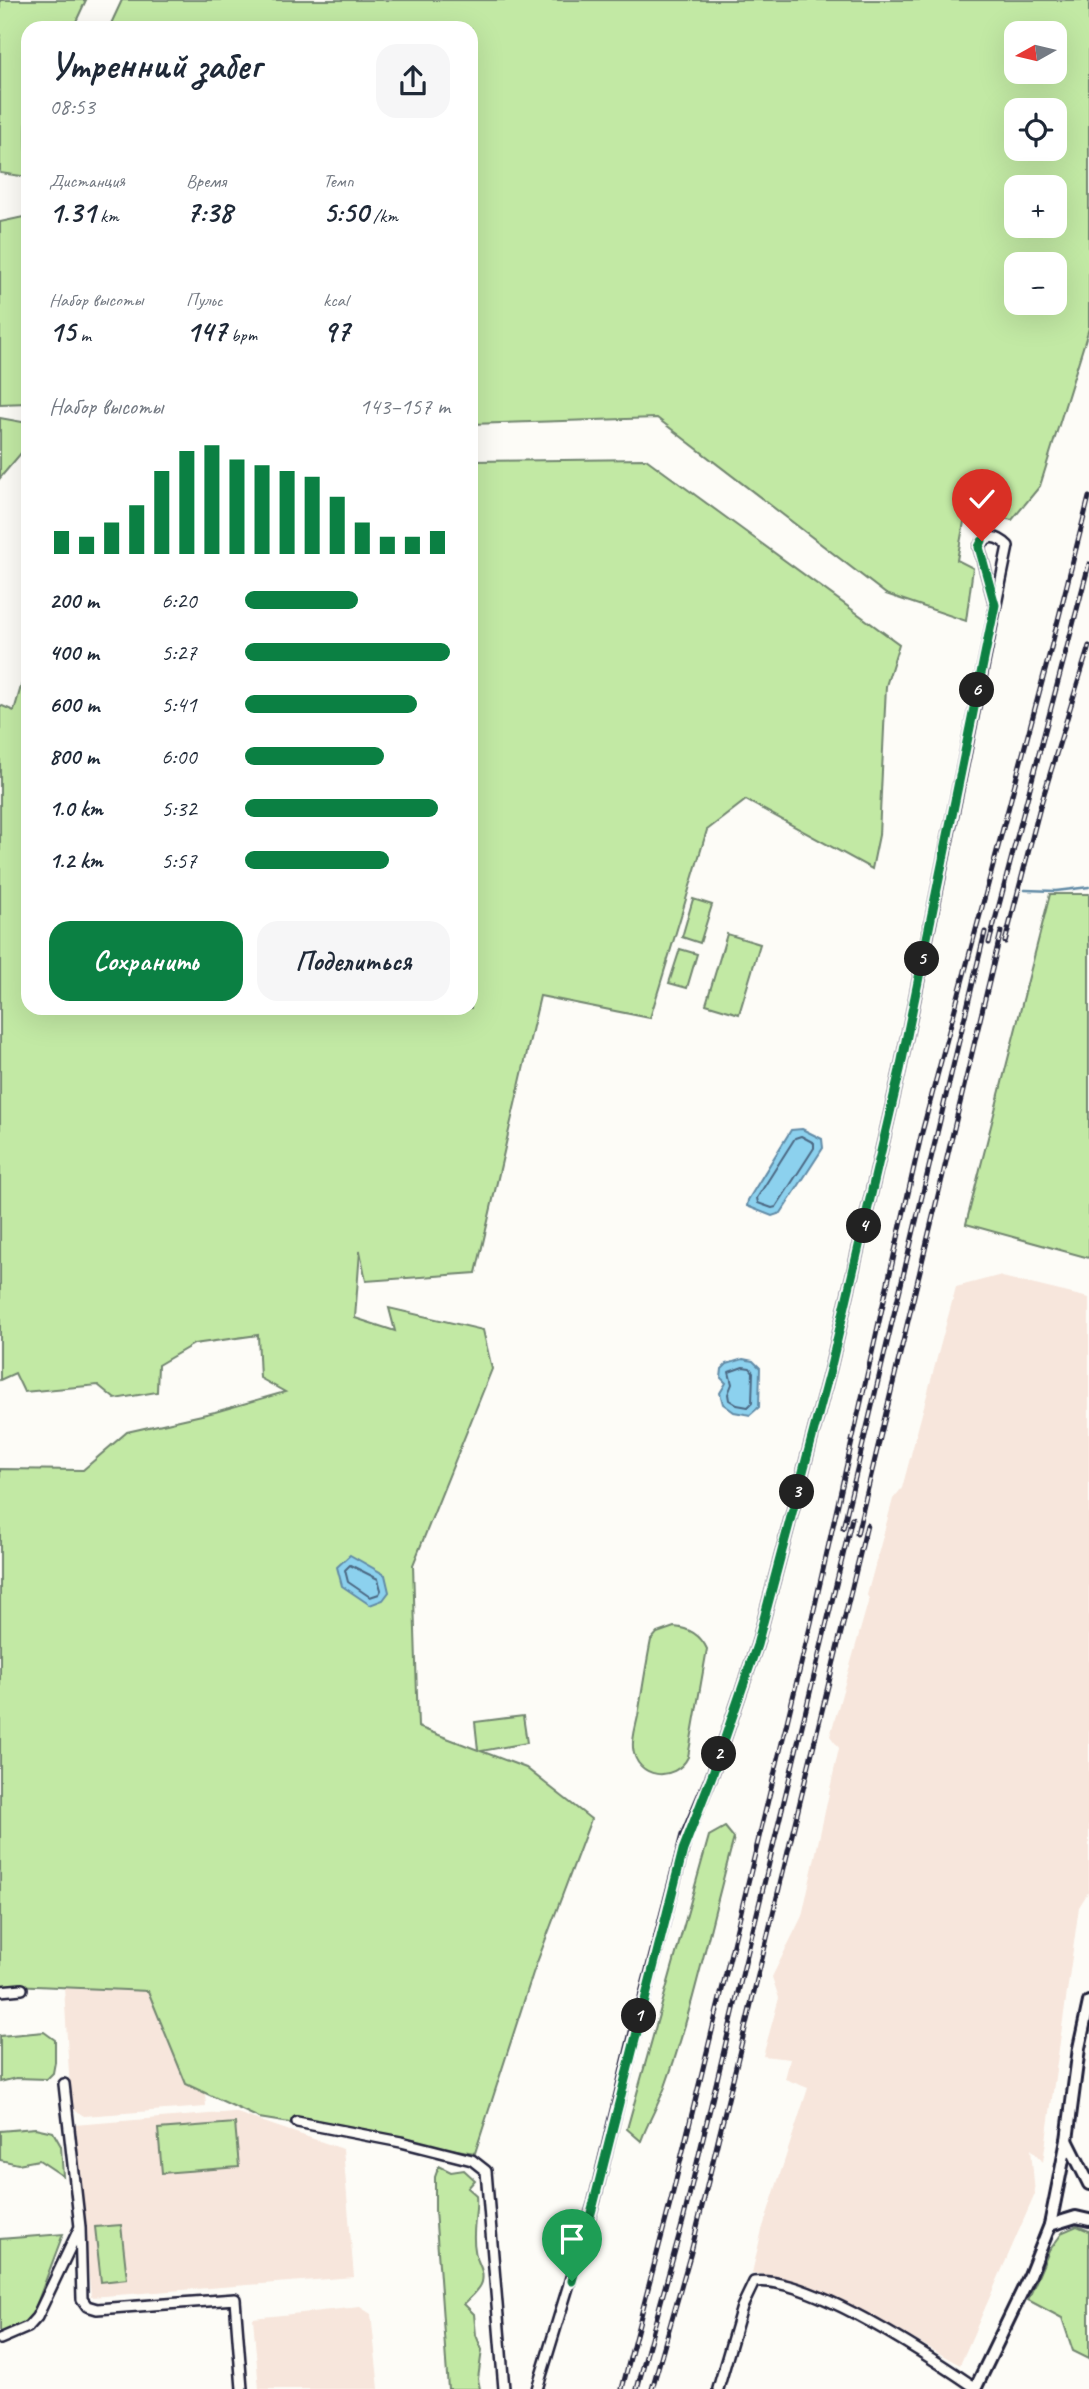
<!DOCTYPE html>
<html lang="ru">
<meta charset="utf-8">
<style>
body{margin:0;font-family:Caveat,sans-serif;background:#f6f6f7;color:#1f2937;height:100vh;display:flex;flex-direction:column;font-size:26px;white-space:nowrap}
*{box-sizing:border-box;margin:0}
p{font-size:23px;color:#747a83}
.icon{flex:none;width:38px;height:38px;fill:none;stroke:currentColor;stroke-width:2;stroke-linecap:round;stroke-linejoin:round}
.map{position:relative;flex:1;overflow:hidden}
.panel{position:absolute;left:21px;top:21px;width:457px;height:994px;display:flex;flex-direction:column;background:#fff;border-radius:21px;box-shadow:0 7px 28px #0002}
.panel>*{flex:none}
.needle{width:46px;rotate:262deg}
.buttons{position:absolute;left:1004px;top:21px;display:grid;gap:14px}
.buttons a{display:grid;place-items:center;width:63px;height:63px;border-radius:14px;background:#fff;box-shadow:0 7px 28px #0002;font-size:35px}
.pin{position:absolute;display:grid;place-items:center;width:60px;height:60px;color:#fff;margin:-72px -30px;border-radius:50% 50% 50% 0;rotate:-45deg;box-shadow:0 0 7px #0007}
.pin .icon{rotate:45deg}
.km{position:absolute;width:35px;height:35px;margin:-18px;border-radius:50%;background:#222;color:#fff;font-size:19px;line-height:35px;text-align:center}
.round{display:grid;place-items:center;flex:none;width:74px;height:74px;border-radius:21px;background:#f6f6f7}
.summary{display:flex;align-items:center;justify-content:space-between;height:119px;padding:0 28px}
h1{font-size:38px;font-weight:700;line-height:52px}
.metrics{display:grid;grid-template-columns:repeat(3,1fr);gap:10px;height:119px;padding:7px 28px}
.metrics div{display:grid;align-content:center}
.metrics b{font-size:30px;font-weight:700}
.metrics small{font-size:19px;font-weight:400}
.metrics p{font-size:19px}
.chart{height:196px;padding:14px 28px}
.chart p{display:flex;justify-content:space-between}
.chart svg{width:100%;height:126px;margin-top:7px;stroke:#0b8043;stroke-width:6}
.cta{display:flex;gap:14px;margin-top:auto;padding:14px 28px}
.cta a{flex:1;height:80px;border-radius:21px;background:#0b8043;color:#fff;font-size:28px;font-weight:700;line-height:80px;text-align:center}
.cta a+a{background:#f6f6f7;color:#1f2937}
ul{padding:0 28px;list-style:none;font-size:23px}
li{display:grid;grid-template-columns:112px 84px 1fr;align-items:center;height:52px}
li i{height:18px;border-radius:9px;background:#0b8043}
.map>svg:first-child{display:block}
.built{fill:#f7e6dc}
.green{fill:#c2e9a4;stroke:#728670;stroke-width:2;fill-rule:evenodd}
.water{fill:#8cd1ee;stroke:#628ba6;stroke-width:2}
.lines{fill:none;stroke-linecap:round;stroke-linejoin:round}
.shore{stroke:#4c6883;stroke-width:2}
.stream{stroke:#628ba6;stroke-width:2.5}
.minor-casing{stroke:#22223b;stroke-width:14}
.tertiary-casing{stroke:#22223b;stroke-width:16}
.minor{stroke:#fdfcf7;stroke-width:9}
.tertiary{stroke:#fdfcf7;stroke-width:10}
.rail-casing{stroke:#22223b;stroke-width:5}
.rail{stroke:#fdfcf7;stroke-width:2.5;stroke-dasharray:8;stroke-linecap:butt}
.route-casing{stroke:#fff;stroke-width:14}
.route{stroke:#0b8043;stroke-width:9}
</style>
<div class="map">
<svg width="1089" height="2389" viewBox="0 0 1089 2389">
<rect width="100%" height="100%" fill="#fdfcf7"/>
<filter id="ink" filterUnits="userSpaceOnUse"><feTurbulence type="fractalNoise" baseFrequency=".0143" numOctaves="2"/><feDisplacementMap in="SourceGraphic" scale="14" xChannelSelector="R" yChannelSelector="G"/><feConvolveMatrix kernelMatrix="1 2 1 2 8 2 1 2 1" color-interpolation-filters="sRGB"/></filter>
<g filter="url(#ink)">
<!-- built -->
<g class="built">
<polygon points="998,1276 1089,1298 1089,1891 1079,1907 1043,2162 1031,2149 1035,2194 960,2365 847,2302 779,2277 752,2273 762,2230 808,2088 785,2079 790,2059 763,2056 779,1998 772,1977 802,1916 839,1748 830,1736 869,1599 867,1595 893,1499 902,1488 956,1287"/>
<polygon points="163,1949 201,2033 206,2107 84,2116 71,2108 63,1970"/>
<polygon points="234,2112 343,2149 354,2277 91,2297 74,2125"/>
<polygon points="360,2307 371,2314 379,2389 259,2389 253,2318"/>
</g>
<!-- green -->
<g class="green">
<path d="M 0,0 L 86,0 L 73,28 L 28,28 L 28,117 C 24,124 28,165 28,177 L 0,173 Z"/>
<path d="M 122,0 L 1089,0 L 1089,328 L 1040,486 L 1012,520 L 966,511 L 957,560 L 973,568 L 966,621 L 886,594 L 657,418 L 471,424 L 471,28 L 109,28 ZM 1017,33 L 1055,33 L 1055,72 L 1017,72 ZM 1017,110 L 1055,110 L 1055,149 L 1017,149 ZM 1017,187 L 1055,187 L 1055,226 L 1017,226 ZM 1017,264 L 1055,264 L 1055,303 L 1017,303 Z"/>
<polygon points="28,216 28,403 0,404 0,222"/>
<polygon points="0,418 28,423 28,445 0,478"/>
<polygon points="646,459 899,644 886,686 879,835 872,869 746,800 707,830 650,1018 540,996 476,1273 366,1281 360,1251 355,1318 395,1331 389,1308 483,1330 492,1369 413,1565 418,1727 478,1750 475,1722 523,1716 527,1743 481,1751 526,1768 591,1819 533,1973 475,2153 259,2118 186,2084 148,1991 13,1985 0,1986 0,1469 83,1470 127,1432 215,1412 285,1392 260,1378 258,1335 194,1344 158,1365 157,1392 115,1399 98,1385 24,1392 15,1373 0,1380 0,705 14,711 28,662 28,1008 471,1008 471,461"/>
<polygon points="1050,894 1089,894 1089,1258 966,1224"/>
<polygon points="693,899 712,905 700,943 682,937"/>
<polygon points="727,934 760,944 739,1014 706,1004"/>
<polygon points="680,949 697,954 687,988 669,983"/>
<path d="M 674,1627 C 689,1628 700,1634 707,1649 L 688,1757 C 675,1783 636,1779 633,1748 C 632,1738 636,1726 638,1716 C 642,1691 646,1665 651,1640 L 657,1633 Z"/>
<path d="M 725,1827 L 734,1838 C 711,1921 694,2006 665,2087 C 658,2105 648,2122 641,2141 L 627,2129 L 709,1836 Z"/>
<polygon points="44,2032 55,2040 55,2062 53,2073 47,2079 16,2078 0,2082 0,2036"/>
<polygon points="235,2123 239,2167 162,2173 158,2129"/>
<polygon points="35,2128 53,2132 61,2146 63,2176 39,2160 18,2164 0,2160 0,2131"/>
<path d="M 439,2166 L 451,2172 L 464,2170 L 475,2180 L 468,2188 L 476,2195 C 478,2213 471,2231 475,2250 C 476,2262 485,2269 482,2282 C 480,2290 470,2298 464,2304 L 474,2314 L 476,2335 L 482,2350 L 478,2379 L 480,2389 L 448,2389 L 435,2210 L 435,2177 Z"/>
<polygon points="121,2225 127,2279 101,2282 95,2227"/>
<polygon points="1077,2226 1089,2231 1089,2359 1073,2351 1062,2318 1028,2300 1049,2251 1063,2232"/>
<polygon points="63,2234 33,2314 25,2325 0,2336 0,2239"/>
</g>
<!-- water -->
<g class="water">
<polygon points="802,1129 822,1139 823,1148 781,1213 772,1216 747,1206 748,1200 791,1130"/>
<polygon points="743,1359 753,1361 760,1368 759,1407 750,1415 734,1412 723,1404 720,1393 726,1383 721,1378 722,1369 727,1364"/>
<polygon points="350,1555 385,1575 389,1592 383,1600 370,1605 342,1586 337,1567"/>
</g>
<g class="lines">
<!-- shore -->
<g class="shore">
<polygon points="801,1136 814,1143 814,1148 776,1207 772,1208 758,1203 757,1198 795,1138"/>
<polygon points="743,1367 750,1368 753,1372 752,1403 748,1407 737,1405 729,1400 728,1394 732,1384 729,1372"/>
<polygon points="350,1565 378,1579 381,1590 379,1594 370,1597 348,1582 345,1570"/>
</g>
<!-- stream -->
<polyline class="stream" points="1025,890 1056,891 1089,887"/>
<!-- minor casing -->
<g class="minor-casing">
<g id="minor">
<polyline points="0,1991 22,1989"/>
<polyline points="64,2084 80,2227 82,2299 87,2306 97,2309 235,2299 242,2389"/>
<polyline points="297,2122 401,2142 472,2160 486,2171 504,2389"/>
<polyline points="0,2339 28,2327 37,2317 79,2229"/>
<path d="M 537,2389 L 594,2202 L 635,2034 L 686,1837 L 713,1773 L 757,1645 L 831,1366 L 900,1070 L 1008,546 C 998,536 987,533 979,547 L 995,605"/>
<path d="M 718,2389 L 742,2307 L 754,2282 C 808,2275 929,2356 976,2388"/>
</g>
</g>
<!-- tertiary casing -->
<g class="tertiary-casing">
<g id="tertiary">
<polyline points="1067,2140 1089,2184"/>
<polyline points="1050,2225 1076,2217 1089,2220"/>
<polyline points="975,2389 1030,2275 1050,2225 1067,2140 1079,2048 1089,2002"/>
</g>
</g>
<!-- minor -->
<use href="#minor" class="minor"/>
<!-- tertiary -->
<use href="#tertiary" class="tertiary"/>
<!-- rail casing -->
<g class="rail-casing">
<g id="rail">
<polyline points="1005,942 1040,807 1089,646"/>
<polyline points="989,943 1089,564"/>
<polyline points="843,1528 985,932"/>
<polyline points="857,1534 1001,932"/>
<polyline points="622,2389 671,2200 811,1623 921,1136 1050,652 1089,497"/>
<polyline points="637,2389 683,2221 852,1518"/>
<polyline points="652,2389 691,2252 867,1525"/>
</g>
</g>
<!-- rail -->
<use href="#rail" class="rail"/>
</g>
</g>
<g class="lines" filter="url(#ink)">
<!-- route casing -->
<g class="route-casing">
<polyline id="route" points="572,2281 594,2202 683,1850 713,1773 757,1645 831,1366 900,1070 995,605 979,547 982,541"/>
</g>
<!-- route -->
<use href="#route" class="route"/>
</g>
</svg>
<div class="buttons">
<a><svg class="needle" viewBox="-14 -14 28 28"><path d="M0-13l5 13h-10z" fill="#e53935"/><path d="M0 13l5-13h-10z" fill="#747a83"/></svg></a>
<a><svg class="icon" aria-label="locate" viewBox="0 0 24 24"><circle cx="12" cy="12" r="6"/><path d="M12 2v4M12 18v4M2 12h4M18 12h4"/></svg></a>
<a>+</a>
<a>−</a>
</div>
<div class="pin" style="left:572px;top:2281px;background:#1e9e55"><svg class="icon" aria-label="arrive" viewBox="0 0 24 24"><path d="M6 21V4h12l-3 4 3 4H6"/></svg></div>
<div class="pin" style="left:982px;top:541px;background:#d93025"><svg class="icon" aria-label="check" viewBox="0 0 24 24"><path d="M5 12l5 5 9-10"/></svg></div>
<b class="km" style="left:639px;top:2016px">1</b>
<b class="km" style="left:719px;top:1754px">2</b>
<b class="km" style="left:797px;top:1492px">3</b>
<b class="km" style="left:864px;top:1226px">4</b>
<b class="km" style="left:922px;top:959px">5</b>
<b class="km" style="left:977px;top:690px">6</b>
<section class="panel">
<div class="summary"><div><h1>Утренний забег</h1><p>08:53</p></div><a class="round"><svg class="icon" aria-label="share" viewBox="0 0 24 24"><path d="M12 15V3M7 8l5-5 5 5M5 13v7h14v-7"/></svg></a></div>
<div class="metrics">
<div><p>Дистанция</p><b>1.31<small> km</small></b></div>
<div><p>Время</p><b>7:38</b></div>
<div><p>Темп</p><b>5:50<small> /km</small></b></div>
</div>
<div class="metrics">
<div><p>Набор высоты</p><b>15<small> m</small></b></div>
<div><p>Пульс</p><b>147<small> bpm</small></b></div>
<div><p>kcal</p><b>97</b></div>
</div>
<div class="chart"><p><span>Набор высоты</span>143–157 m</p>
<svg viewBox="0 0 160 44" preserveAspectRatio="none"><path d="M5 44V36M15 44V38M25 44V33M35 44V27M45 44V15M55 44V8M65 44V6M75 44V11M85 44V13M95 44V15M105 44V17M115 44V24M125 44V33M135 44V38M145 44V38M155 44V36"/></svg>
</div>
<ul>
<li><b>200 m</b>6:20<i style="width:55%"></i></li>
<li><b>400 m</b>5:27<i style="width:100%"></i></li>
<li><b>600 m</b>5:41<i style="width:84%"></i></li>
<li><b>800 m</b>6:00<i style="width:68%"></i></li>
<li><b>1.0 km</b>5:32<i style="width:94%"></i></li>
<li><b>1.2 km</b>5:57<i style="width:70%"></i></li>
</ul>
<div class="cta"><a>Сохранить</a><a>Поделиться</a></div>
</section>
</div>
